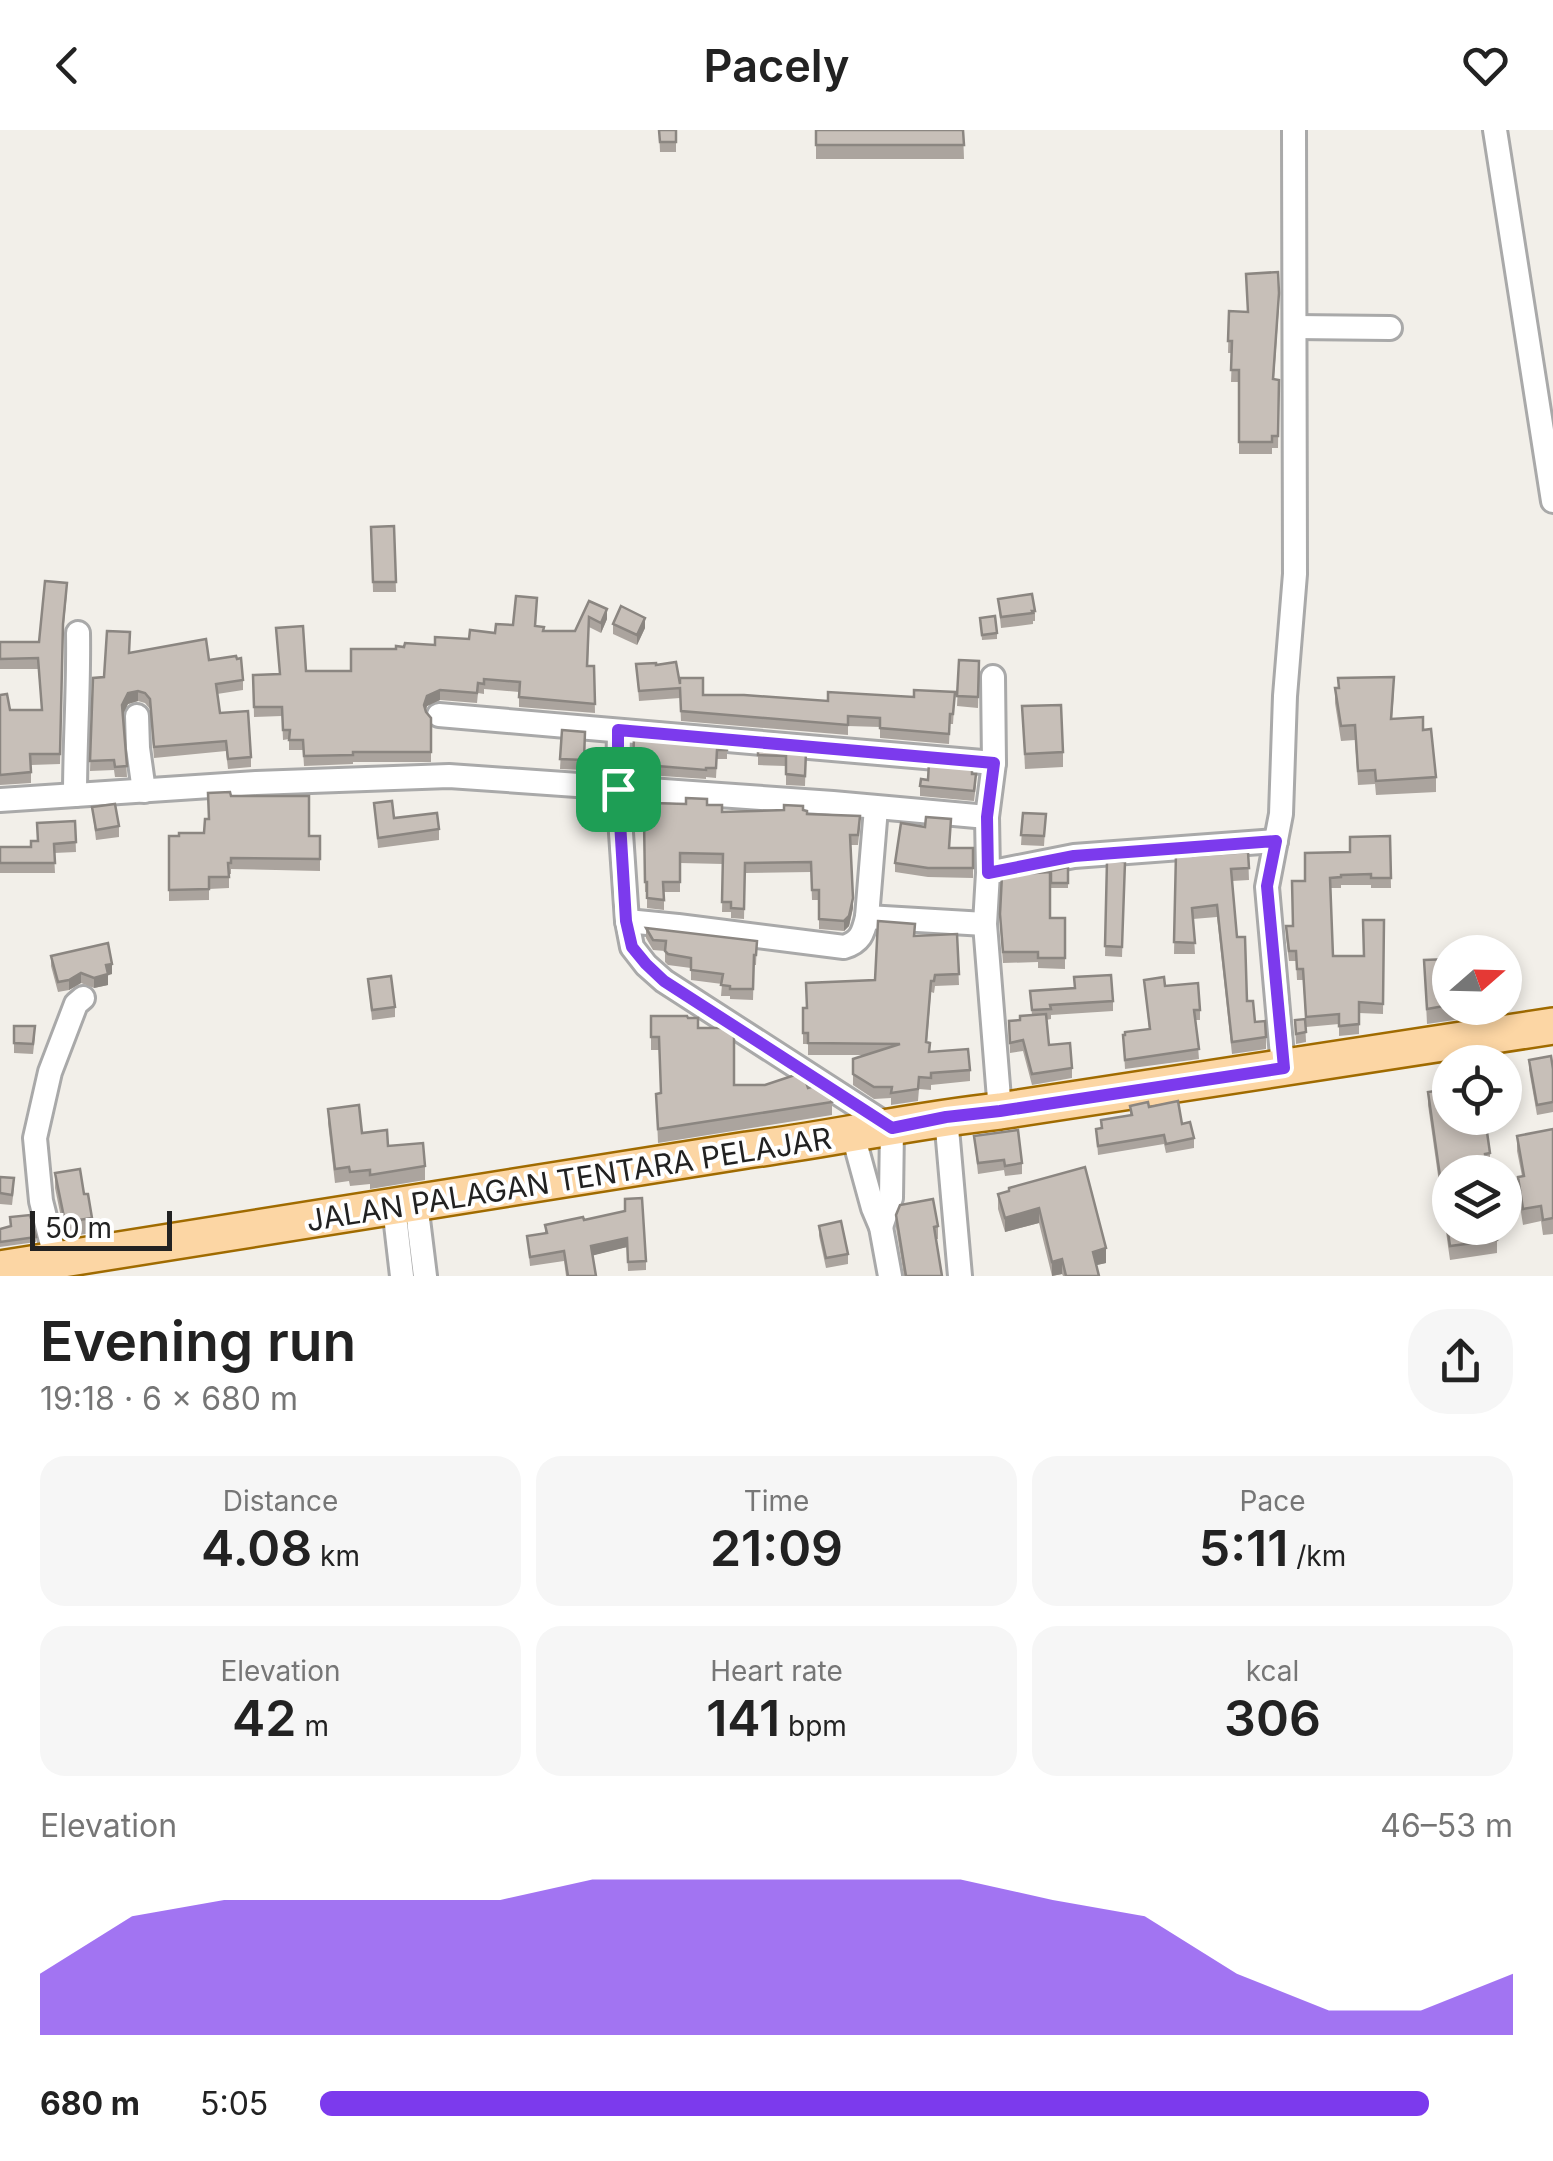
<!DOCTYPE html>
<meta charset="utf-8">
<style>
body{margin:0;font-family:Inter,sans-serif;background:#f6f6f6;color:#222;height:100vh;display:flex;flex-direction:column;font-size:38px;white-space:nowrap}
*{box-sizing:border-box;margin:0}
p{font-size:32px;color:#767676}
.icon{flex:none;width:55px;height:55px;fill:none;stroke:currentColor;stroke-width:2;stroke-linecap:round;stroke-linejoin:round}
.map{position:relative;height:1146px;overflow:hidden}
.panel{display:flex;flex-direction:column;background:#fff;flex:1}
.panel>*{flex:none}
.needle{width:65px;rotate:70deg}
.fabs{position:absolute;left:1432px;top:805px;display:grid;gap:20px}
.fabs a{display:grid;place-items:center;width:90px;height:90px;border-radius:50%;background:#fff;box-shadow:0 5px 15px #0003;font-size:50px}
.scale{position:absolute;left:30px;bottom:25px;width:142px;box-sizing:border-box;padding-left:10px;border:5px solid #222;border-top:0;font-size:28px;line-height:35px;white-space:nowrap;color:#222;-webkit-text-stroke:8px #fff;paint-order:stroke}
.pin{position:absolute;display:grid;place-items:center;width:85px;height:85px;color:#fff;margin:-42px;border-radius:20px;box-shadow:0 5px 15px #0006}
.round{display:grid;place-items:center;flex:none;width:105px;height:105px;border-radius:40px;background:#f6f6f6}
.headline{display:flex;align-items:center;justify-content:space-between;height:170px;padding:0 40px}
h1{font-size:55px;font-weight:600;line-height:75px}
.stats{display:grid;grid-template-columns:repeat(3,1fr);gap:15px;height:170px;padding:10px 40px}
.stats div{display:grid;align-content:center;border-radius:25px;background:#f6f6f6;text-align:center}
.stats b{font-size:50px;font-weight:600}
.stats small{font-size:28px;font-weight:400}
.stats p{font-size:28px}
.chart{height:280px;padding:20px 40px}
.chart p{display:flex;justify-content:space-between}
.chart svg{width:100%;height:180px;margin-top:10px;fill:#7c3aed;opacity:.7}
ul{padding:0 40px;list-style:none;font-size:32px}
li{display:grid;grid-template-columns:160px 120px 1fr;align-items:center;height:75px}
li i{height:25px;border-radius:12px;background:#7c3aed}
header{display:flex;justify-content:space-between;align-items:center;height:130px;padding:0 40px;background:#fff;font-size:45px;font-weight:600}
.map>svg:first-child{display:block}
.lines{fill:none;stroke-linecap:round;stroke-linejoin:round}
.street-casing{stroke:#a9a9a9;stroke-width:28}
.primary-casing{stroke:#a06b00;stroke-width:40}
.street{stroke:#fff;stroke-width:22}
.primary{stroke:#fcd6a4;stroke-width:35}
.wall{fill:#aba49e}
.shaded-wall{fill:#8b8681}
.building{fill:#c7bfb8;stroke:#8b8681;stroke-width:2.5}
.route-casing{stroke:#fff;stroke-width:20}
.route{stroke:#7c3aed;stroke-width:12}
.labels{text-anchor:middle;stroke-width:8;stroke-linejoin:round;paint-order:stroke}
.street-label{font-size:30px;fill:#222;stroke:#fff}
</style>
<header><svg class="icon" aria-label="back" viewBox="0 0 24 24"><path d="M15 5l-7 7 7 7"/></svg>Pacely<svg class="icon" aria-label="heart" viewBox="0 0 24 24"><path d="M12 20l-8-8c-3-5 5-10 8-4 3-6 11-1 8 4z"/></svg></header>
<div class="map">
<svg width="1553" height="1146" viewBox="0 0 1553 1146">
<rect width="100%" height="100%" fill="#f2efe9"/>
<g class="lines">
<!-- street casing -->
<g class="street-casing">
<g id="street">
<polyline points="1495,0 1553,371"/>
<polyline points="1295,197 1390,198"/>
<polyline points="993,547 994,633 987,687 988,743 985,794 1000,981"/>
<polyline points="439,585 994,633"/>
<polyline points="137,586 138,618 144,661"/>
<polyline points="619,601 618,659 627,791 632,817 646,835 664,851 892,998 891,1068 881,1097"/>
<path d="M 75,665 C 75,610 79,557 78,503"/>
<polyline points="0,670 256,653 449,646 833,673 987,687"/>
<polyline points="988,743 1074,726 1276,711"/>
<polyline points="867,787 985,794"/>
<path d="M 627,791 L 678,796 L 844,817 C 860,812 863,804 867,787 L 876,678"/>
<polyline points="1283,937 1267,757 1281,684 1285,566 1295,444 1294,0"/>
<polyline points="946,987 960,1146"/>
<polyline points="853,1005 873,1078 881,1097 890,1146"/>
<polyline points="416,1073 425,1146"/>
<polyline points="394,1077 402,1146"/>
<polyline points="56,1131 41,1071 35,1008 50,942 76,874 83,868"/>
</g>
</g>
<!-- primary casing -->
<g class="primary-casing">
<path id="primary" d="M 0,1139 L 747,1020 C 832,1009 915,990 1000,981 L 1553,896"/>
</g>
<!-- street -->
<use href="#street" class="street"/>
<!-- primary -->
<use href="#primary" class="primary"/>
</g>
<!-- wall -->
<g class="wall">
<polygon points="659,0 676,0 676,22 660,22"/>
<polygon points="816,0 963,0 964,29 816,29"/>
<polygon points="1279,175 1274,249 1279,250 1278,318 1272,318 1272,324 1239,324 1239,252 1231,252 1232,223 1228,223 1229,181 1248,182"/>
<polygon points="394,396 396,462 373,462 371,397"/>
<polygon points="67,463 63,504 60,634 31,635 31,653 0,655 0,565 10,580 42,580 38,539 0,539 0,512 39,512"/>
<polygon points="998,469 1035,481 1035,491 1033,491 1033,494 1001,498"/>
<polygon points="589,471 607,489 601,503 589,497 588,536 594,536 595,583 519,577 519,562 484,559 484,564 478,563 477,573 440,570 427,576 426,581 431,588 431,632 353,632 353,634 304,636 303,620 289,620 289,609 283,610 282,586 254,587 253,545 279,544 306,541 351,541 396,519 404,517 435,515 495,503 513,495 537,478 535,496 543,501 575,501"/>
<polygon points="980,488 997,503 997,509 982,510"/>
<polygon points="613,494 645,498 637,515 613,504"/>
<polygon points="129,523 209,530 243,550 243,560 217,564 220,583 251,627 251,637 228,639 226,621 154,628 150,579 145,573 138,571 128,574 123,584 127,647 115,647 114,640 90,641 93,548 104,547"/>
<polygon points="959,530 979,531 978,578 957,576"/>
<polygon points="636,534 656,535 680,554 703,565 828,571 914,567 955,562 953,594 950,594 949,614 880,608 880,597 848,596 848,605 681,591 680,568 639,571"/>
<polygon points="1335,558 1394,562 1392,589 1423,600 1436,647 1436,662 1376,665 1375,654 1358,655 1355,610 1341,611 1335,573"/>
<polygon points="1022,576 1063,622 1063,637 1025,639"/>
<polygon points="562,600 585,602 584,640 560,639"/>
<polygon points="634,607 727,616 727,629 717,629 716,648 706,647 706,649 633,644"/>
<polygon points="758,617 806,622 805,656 786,655 786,636 758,635"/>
<polygon points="972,644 976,655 974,671 920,666 920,656 928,650"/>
<polygon points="231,666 309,706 320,706 320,741 231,739 231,744 229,744 229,758 209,759 209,770 169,771 169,706 204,703 208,689"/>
<polygon points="374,673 394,688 439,699 439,710 378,718"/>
<polygon points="707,675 722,682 803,680 807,684 860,696 858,715 851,715 853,778 849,796 844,801 819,799 819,770 812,770 811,742 745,743 744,789 731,788 731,782 722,782 723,734 680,733 680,762 664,762 664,780 647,778 647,762 645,762 644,690 651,690"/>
<polygon points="92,677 119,696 119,707 96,710"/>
<polygon points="1023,683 1046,684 1044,716 1021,715"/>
<polygon points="75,691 76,722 54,723 55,743 0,743 0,717 31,717 38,711"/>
<polygon points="1390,706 1391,758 1371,758 1371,755 1341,755 1341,758 1331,758 1333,826 1363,826 1384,790 1383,884 1359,883 1359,904 1339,906 1339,894 1306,897 1303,850 1297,850 1296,831 1289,831 1286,806 1286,796 1292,796 1305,751 1350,722"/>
<polygon points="949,718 973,718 973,748 928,747 895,742 895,733"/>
<polygon points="1248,722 1249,750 1232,751 1237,807 1247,871 1255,892 1266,907 1266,919 1232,924 1217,787 1193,789 1195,824 1174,824 1176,723 1193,726"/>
<polygon points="1107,731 1125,732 1122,827 1105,826"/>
<polygon points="1068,737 1068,758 1051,758 1051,741"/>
<polygon points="1002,745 1050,788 1065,788 1065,839 1038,838 1038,832 1003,833 1000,794"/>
<polygon points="646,798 757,811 756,835 754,835 753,870 730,869 730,866 721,866 722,854 691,850 691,838 668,835 665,832 665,821 653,820 646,808"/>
<polygon points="957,804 959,855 935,856 934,863 931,862 927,912 929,922 970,940 970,951 931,955 931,960 919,959 918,971 891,975 891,968 874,969 853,955 853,929 865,925 808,925 808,914 803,914 803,878 875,850 915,806"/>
<polygon points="51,826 112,844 108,845 108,855 94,858 81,853 69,860 58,862 51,836"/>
<polygon points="1450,829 1450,878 1461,878 1461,889 1427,894 1424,830"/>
<polygon points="368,849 395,877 395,887 372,890"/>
<polygon points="1144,850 1165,856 1200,880 1200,890 1196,890 1199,929 1125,939 1123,905 1149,899"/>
<polygon points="1030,861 1113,871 1113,881 1051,885 1051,889 1046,890 1049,915 1072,938 1072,948 1032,955 1023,921 1010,923 1009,891 1020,890 1032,885"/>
<polygon points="651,886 688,888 698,898 734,955 808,958 832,972 832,985 658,1013 656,964 661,963 659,920 651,920"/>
<polygon points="1305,889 1306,912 1296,914 1295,890"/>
<polygon points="14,896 35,906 33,924 14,923"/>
<polygon points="1529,930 1553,939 1553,982 1537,985 1529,940"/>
<polygon points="1428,962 1483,996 1490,1023 1490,1036 1486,1037 1497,1110 1497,1123 1450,1130 1428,975"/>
<polygon points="1130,976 1149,977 1182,994 1194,1008 1194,1018 1166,1023 1164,1014 1098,1025 1096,999 1101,998 1101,990 1130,986"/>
<polygon points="328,979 362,1003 425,1036 425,1050 370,1059 370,1054 350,1056 349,1051 335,1053 328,993"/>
<polygon points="1553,999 1553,1104 1543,1105 1541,1091 1523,1095 1518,1063 1518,1047 1522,1046 1517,1021 1517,1006"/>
<polygon points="974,1006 1022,1033 1022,1044 1005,1046 1004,1040 978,1044"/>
<polygon points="1085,1037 1106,1133 1096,1135 1099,1146 1063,1146 1062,1144 1052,1146 1039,1093 1005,1102 998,1079 998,1064"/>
<polygon points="55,1043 92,1088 92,1103 65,1107 55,1058"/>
<polygon points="0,1047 14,1058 12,1075 0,1074"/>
<polygon points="625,1081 646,1131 646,1140 628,1141 627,1117 593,1125 596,1146 566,1146 564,1131 530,1136 527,1106 545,1103 545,1095 584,1090"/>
<polygon points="896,1085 938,1096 938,1109 936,1109 942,1146 904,1146 896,1098"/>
<polygon points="819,1096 848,1124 848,1134 826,1138 819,1106"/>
<polygon points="0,1099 36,1107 36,1112 0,1117"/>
</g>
<!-- shaded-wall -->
<g class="shaded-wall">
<polygon points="607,479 607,489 601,503 601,493"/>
<polygon points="645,488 645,498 637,515 637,505"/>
<polygon points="440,560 440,570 427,576 424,585 424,575 427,566"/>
<polygon points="138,561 138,571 128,574 122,586 122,575 128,563"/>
<polygon points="853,768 853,778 849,796 844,801 844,791"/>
<polygon points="112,834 112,844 108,845 108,855 94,858 94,848 106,835"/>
<polygon points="81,843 81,853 69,860 69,850"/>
<polygon points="1039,1078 1039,1093 1005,1102 1005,1088"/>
<polygon points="627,1108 627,1117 591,1126 591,1116"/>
<polygon points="1106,1118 1106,1133 1093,1136 1093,1122"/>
<polygon points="1062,1129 1062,1144 1052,1146 1052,1132"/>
</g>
<!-- building -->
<g class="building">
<polygon points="659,0 676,0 676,12 660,12"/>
<polygon points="816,0 963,0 964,15 816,15"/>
<polygon points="1278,142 1279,163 1273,249 1279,250 1278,306 1272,306 1272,312 1239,312 1239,240 1231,240 1232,211 1228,211 1229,181 1248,182 1246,144"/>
<polygon points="394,396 396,452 373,452 371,397"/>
<polygon points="45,451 67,453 63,494 60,624 30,624 31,642 0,645 0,565 7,564 10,580 42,580 38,528 0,529 0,512 39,512"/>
<polygon points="1032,464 1035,481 1032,481 1033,483 1001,487 998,469"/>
<polygon points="516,466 537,468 535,496 544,497 543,501 575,501 589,471 607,479 601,493 589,487 587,536 594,536 595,574 519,567 520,552 484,549 484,554 478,553 477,563 440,560 427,566 424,575 426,582 431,588 431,622 353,622 353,625 304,626 303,610 289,610 290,600 283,600 282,577 254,577 253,545 280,544 276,498 303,496 306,541 351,541 351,519 396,519 396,516 404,517 405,513 435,515 435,507 469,509 470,500 495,503 496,494 513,495"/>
<polygon points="621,476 645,488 637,505 613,494"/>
<polygon points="995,486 997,503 982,505 980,488"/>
<polygon points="107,501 130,502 129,523 206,509 209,530 236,526 237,529 241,528 243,550 216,554 220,583 248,581 251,627 228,629 226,611 154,617 150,569 145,563 138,561 128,563 122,575 127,636 115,637 114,630 90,631 93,548 104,547"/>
<polygon points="959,530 979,531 978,567 957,566"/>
<polygon points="676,532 680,554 680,548 703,548 703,565 744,565 828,571 828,562 914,567 914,560 955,562 953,584 950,584 949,604 880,598 880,588 848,586 848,595 681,581 680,558 639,561 636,534 656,533 656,535"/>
<polygon points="1394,547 1391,589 1423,587 1423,600 1431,599 1436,647 1376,651 1375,640 1358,641 1355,595 1341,596 1335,558 1339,558 1338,548"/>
<polygon points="1061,575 1063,622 1025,624 1022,576"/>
<polygon points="562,600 585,602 584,630 560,629"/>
<polygon points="634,607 727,616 727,620 717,620 716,638 706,638 706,640 633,634"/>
<polygon points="758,617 806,622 805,646 786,644 786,626 758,625"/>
<polygon points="929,632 972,636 972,644 976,644 974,661 920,656 921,649 928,650"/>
<polygon points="230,662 231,666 309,666 309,706 320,706 320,729 231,728 231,733 228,733 229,747 209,747 209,759 169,760 169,706 179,706 179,703 204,703 205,689 209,689 208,663"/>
<polygon points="686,668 707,669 707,675 722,675 722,682 784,680 784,675 803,676 803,680 807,681 807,684 860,686 858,705 850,705 853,768 849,786 844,791 819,789 819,760 812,760 811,732 745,733 744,779 731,778 731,772 722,772 723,724 680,723 680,752 663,752 664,770 647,768 647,752 645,752 644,690 651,690 651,673 686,674"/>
<polygon points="392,671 394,688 437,683 439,699 378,708 374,673"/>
<polygon points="115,674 119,696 96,700 92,677"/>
<polygon points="1023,683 1046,684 1044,706 1021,705"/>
<polygon points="926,687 951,689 949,718 973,718 973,738 928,738 895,733 901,693 925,697"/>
<polygon points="75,691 76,712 54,714 55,733 0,733 0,717 31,717 31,711 38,711 37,693"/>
<polygon points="1390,706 1391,748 1371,748 1371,744 1341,745 1341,747 1330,748 1333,826 1364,826 1363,790 1384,790 1383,874 1359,872 1359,894 1339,896 1339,884 1306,887 1303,839 1297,839 1296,821 1289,821 1286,796 1293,796 1292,751 1305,751 1305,723 1350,722 1350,707"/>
<polygon points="1248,722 1249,738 1231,739 1237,807 1245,807 1247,871 1253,871 1255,892 1265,891 1266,907 1232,912 1217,775 1192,778 1195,813 1174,812 1176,723 1193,723 1193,726"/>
<polygon points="1107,731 1125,732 1122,817 1105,816"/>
<polygon points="1068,737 1068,753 1051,753 1051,741"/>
<polygon points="1050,742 1050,788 1065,788 1065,828 1038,828 1038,822 1003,822 1000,784 1002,745"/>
<polygon points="878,791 915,794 914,806 957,804 959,844 935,845 934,851 931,851 926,912 930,913 929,922 968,919 970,940 931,943 931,948 919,947 918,959 891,963 892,957 874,957 853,944 853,929 900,914 808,913 808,903 803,903 803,878 807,878 806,853 875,850"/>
<polygon points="646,798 757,811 756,825 754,825 753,859 730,859 730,856 721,855 723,844 691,840 691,828 668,824 665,821 666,811 653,810"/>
<polygon points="108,813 112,834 106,835 108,844 94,848 81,843 69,850 58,852 51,826"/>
<polygon points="1450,829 1450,875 1427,879 1424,830"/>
<polygon points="1111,845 1113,871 1050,875 1051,879 1032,880 1030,861 1075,858 1074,847"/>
<polygon points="391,846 395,877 372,880 368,849"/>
<polygon points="1164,847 1165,856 1198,853 1200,880 1194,880 1199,919 1125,930 1123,905 1125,905 1125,902 1150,899 1144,850"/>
<polygon points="1046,884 1049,915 1070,913 1072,938 1032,944 1023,910 1010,913 1009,891 1020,890 1020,886"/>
<polygon points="651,886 687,886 688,888 698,888 698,898 730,898 734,900 734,955 765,955 801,943 804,946 808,958 818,955 828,961 832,972 658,999 656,964 661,963 659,907 651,907"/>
<polygon points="1305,889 1306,902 1296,904 1295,890"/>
<polygon points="14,896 35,896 33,914 14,913"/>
<polygon points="1473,925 1475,932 1451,932 1451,931"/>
<polygon points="1551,926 1553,939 1553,972 1537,975 1529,930"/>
<polygon points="1450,959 1450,988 1482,988 1483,996 1486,995 1490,1023 1485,1024 1487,1042 1450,1042 1450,1098 1495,1098 1497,1110 1450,1116 1428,962"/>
<polygon points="1178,971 1182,994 1190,992 1194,1008 1166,1014 1164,1005 1098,1016 1096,999 1102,998 1101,990 1132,985 1130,976 1148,972 1149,977"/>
<polygon points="359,975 362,1003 387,1000 388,1016 423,1013 425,1036 370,1045 370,1040 350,1042 349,1037 335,1039 328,979"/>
<polygon points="1553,999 1553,1088 1543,1090 1541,1076 1523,1079 1518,1047 1524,1046 1517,1006"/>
<polygon points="1018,1000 1022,1033 1005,1036 1004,1030 978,1033 974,1006"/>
<polygon points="1085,1037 1106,1118 1093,1122 1099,1146 1066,1146 1062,1129 1052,1132 1039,1078 1005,1088 998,1064 1009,1061 1009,1058"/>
<polygon points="80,1039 84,1064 88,1064 92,1088 65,1092 55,1043"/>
<polygon points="0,1047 14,1048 12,1065 0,1063"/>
<polygon points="642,1068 646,1131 628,1132 627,1108 591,1116 596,1146 568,1146 564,1121 530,1127 527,1106 547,1103 545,1095 583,1087 584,1090 625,1081 625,1069"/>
<polygon points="933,1069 938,1096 934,1097 942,1146 906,1146 896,1085 900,1075"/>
<polygon points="30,1085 36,1107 0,1112 0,1099 11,1096 10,1087"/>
<polygon points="841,1091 848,1124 826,1128 819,1096"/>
</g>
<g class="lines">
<!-- route casing -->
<g class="route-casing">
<polygon id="route" points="618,600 994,633 987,687 988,743 1074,726 1276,711 1267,756 1284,938 1000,981 946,987 892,998 664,851 646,834 632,817 626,791 618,659"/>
</g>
<!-- route -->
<use href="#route" class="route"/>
</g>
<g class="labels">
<!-- street labels -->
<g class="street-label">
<text transform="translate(569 1050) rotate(-9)" y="10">JALAN PALAGAN TENTARA PELAJAR</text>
</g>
</g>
</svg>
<div class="fabs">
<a><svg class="needle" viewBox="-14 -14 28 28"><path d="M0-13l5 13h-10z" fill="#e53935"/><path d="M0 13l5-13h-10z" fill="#767676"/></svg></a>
<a><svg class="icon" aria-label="locate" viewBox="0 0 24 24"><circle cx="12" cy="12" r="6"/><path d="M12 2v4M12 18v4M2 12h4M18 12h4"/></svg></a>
<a><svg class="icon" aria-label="layers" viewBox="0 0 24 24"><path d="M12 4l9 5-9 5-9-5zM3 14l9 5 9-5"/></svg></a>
</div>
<div class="scale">50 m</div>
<div class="pin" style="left:618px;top:659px;background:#1e9e55"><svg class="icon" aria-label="arrive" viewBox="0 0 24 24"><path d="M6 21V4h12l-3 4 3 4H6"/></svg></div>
</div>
<section class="panel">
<div class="headline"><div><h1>Evening run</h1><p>19:18 · 6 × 680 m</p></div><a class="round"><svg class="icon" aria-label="share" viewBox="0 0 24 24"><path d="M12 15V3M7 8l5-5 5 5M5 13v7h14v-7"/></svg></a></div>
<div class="stats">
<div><p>Distance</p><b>4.08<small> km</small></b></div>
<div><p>Time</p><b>21:09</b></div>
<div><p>Pace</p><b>5:11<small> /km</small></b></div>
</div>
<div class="stats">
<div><p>Elevation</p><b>42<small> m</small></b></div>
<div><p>Heart rate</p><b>141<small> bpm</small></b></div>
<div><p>kcal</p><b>306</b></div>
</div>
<div class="chart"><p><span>Elevation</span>46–53 m</p>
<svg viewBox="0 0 160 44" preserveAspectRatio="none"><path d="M0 44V29L10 15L20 11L30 11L40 11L50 11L60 6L70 6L80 6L90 6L100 6L110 11L120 15L130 29L140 38L150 38L160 29V44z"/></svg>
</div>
<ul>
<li><b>680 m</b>5:05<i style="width:93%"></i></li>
</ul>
</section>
